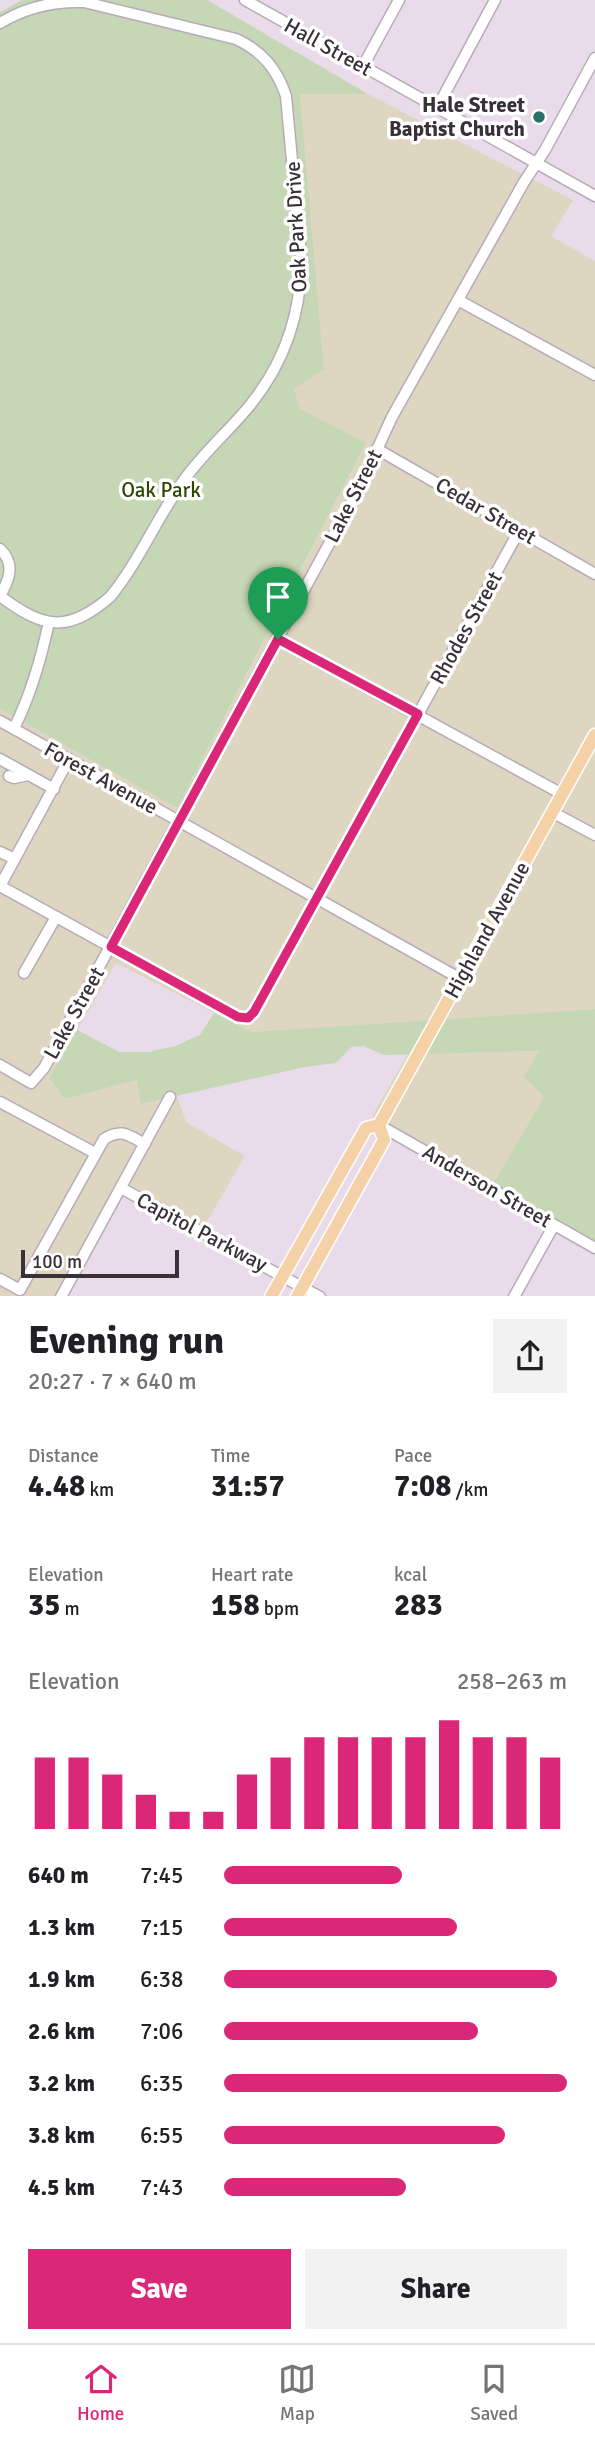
<!DOCTYPE html>
<meta charset="utf-8">
<style>
body{margin:0;font-family:Signika,sans-serif;background:#f2f2f2;color:#202124;height:100vh;display:flex;flex-direction:column;font-size:26px;white-space:nowrap}
*{box-sizing:border-box;margin:0}
p{font-size:23px;color:#757577}
.icon{flex:none;width:38px;height:38px;fill:none;stroke:currentColor;stroke-width:2;stroke-linecap:round;stroke-linejoin:round}
.map{position:relative;height:1296px;overflow:hidden}
.panel{display:flex;flex-direction:column;background:#fff;flex:1}
.panel>*{flex:none}
.scale{position:absolute;left:21px;bottom:18px;width:158px;box-sizing:border-box;padding-left:7px;border:4px solid #383138;border-top:0;font-size:19px;line-height:24px;white-space:nowrap;color:#383138;-webkit-text-stroke:5px #fff;paint-order:stroke}
.pin{position:absolute;display:grid;place-items:center;width:60px;height:60px;color:#fff;margin:-72px -30px;border-radius:50% 50% 50% 0;rotate:-45deg;box-shadow:0 0 7px #0007}
.pin .icon{rotate:45deg}
.round{display:grid;place-items:center;flex:none;width:74px;height:74px;border-radius:0px;background:#f2f2f2}
.overview{display:flex;align-items:center;justify-content:space-between;height:119px;padding:0 28px}
h1{font-size:38px;font-weight:700;line-height:52px}
.stats{display:grid;grid-template-columns:repeat(3,1fr);gap:10px;height:119px;padding:7px 28px}
.stats div{display:grid;align-content:center}
.stats b{font-size:30px;font-weight:700}
.stats small{font-size:19px;font-weight:400}
.stats p{font-size:19px}
.chart{height:196px;padding:14px 28px}
.chart p{display:flex;justify-content:space-between}
.chart svg{width:100%;height:126px;margin-top:7px;stroke:#db2777;stroke-width:6}
.cta{display:flex;gap:14px;margin-top:auto;padding:14px 28px}
.cta a{flex:1;height:80px;border-radius:0px;background:#db2777;color:#fff;font-size:28px;font-weight:700;line-height:80px;text-align:center}
.cta a+a{background:#f2f2f2;color:#202124}
ul{padding:0 28px;list-style:none;font-size:23px}
li{display:grid;grid-template-columns:112px 84px 1fr;align-items:center;height:52px}
li i{height:18px;border-radius:9px;background:#db2777}
.tab-bar{display:flex;justify-content:space-around;align-items:center;height:98px;border-top:2px solid #e0e0e0;background:#fff;font-size:19px;color:#757577}
.tab-bar a{display:grid;justify-items:center;gap:4px}
.tab-bar .on{color:#db2777}
.map>svg:first-child{display:block}
.commercial{fill:#ded6c1}
.green{fill:#c5d7b4}
.lines{fill:none;stroke-linecap:round;stroke-linejoin:round}
.minor-casing{stroke:#b9aab9;stroke-width:13}
.major-casing{stroke:#fff;stroke-width:15}
.minor{stroke:#fff;stroke-width:10}
.major{stroke:#f5d1a7;stroke-width:12}
.route-casing{stroke:#fff;stroke-width:14}
.route{stroke:#db2777;stroke-width:9}
.poi-dot{fill:#2b7166;stroke:#fff;stroke-width:2.5}
.labels{text-anchor:middle;stroke-width:7;stroke-linejoin:round;paint-order:stroke}
.street-label{font-size:21px;fill:#383138;stroke:#fff}
.poi-label{font-size:21px;font-weight:bold;fill:#383138;stroke:#fff;text-anchor:end}
.park-label{font-size:21px;fill:#2c4800;stroke:#fff}
</style>
<div class="map">
<svg width="595" height="1297" viewBox="0 0 595 1297">
<rect width="100%" height="100%" fill="#eadbeb"/>
<!-- commercial -->
<g class="commercial">
<polygon points="300,93 368,94 573,200 551,236 595,261 595,1009 252,1032 116,963 49,1080 65,1099 138,1080 141,1104 177,1096 186,1122 245,1156 204,1227 130,1185 67,1296 0,1296 0,709 177,808 366,444 300,409 294,389 324,369"/>
<polygon points="540,1051 544,1097 493,1184 372,1116 408,1054"/>
</g>
<!-- green -->
<g class="green">
<polygon points="22,0 207,0 368,94 300,94 324,369 294,389 300,409 366,443 177,808 0,709 0,12"/>
<polygon points="595,1009 595,1242 493,1184 544,1097 524,1077 539,1051 385,1055 363,1046 351,1047 336,1063 305,1067 141,1104 137,1080 65,1099 49,1079 77,1030 119,1052 149,1052 175,1046 200,1035 214,1013 252,1032"/>
</g>
<g class="lines">
<!-- minor casing -->
<g class="minor-casing">
<g id="minor">
<polyline points="245,0 595,196"/>
<path d="M 0,23 C 26,7 53,1 84,2 L 236,39 C 262,51 277,69 286,96 L 301,256 C 302,311 286,360 251,404 C 230,430 204,452 184,480 C 157,517 139,562 110,597 C 67,634 43,628 0,596"/>
<polyline points="363,66 399,0"/>
<polyline points="437,108 495,0"/>
<polyline points="458,300 595,375"/>
<polyline points="377,449 595,574"/>
<path d="M 0,549 C 16,564 9,580 0,596"/>
<polyline points="278,639 562,794"/>
<polyline points="0,721 459,978"/>
<path d="M 14,728 C 31,695 41,659 49,622"/>
<polyline points="0,759 54,789"/>
<polyline points="9,776 14,778 28,775"/>
<polyline points="552,812 595,835"/>
<polyline points="0,852 15,859"/>
<polyline points="0,886 238,1017 248,1018 254,1012 519,531"/>
<polyline points="0,886 69,759"/>
<polyline points="24,973 56,917"/>
<polyline points="0,1065 31,1083 44,1068 354,498 354,492 370,465 392,417 524,182 545,150 595,58"/>
<polyline points="0,1102 95,1153"/>
<polyline points="379,1125 595,1248"/>
<polyline points="121,1188 320,1297"/>
<path d="M 0,1279 L 20,1290 L 104,1139 C 121,1128 128,1135 145,1144"/>
<polyline points="61,1297 170,1097"/>
<polyline points="514,1297 554,1225"/>
</g>
</g>
<!-- major casing -->
<g class="major-casing">
<g id="major">
<polyline points="271,1297 366,1128 379,1125"/>
<polyline points="297,1297 384,1140 379,1125 595,735"/>
</g>
</g>
<!-- minor -->
<use href="#minor" class="minor"/>
<!-- major -->
<use href="#major" class="major"/>
</g>
<g class="lines">
<!-- route casing -->
<g class="route-casing">
<polygon id="route" points="278,639 418,714 254,1012 248,1018 238,1017 111,947"/>
</g>
<!-- route -->
<use href="#route" class="route"/>
</g>
<!-- markers -->
<circle class="poi-dot" cx="539" cy="117" r="7"/>
<g class="labels">
<!-- street labels -->
<g class="street-label">
<text transform="translate(328 47) rotate(29)" y="7">Hall Street</text>
<text transform="translate(296 227) rotate(-93)" y="7">Oak Park Drive</text>
<text transform="translate(353 496) rotate(-63)" y="7">Lake Street</text>
<text transform="translate(486 511) rotate(30)" y="7">Cedar Street</text>
<text transform="translate(466 628) rotate(-61)" y="7">Rhodes Street</text>
<text transform="translate(101 778) rotate(29)" y="7">Forest Avenue</text>
<text transform="translate(487 930) rotate(-61)" y="7">Highland Avenue</text>
<text transform="translate(74 1013) rotate(-61)" y="7">Lake Street</text>
<text transform="translate(487 1186) rotate(30)" y="7">Anderson Street</text>
<text transform="translate(202 1232) rotate(28)" y="7">Capitol Parkway</text>
</g>
<!-- poi labels -->
<g class="poi-label">
<text x="525" y="112">Hale Street<tspan x="525" dy="24">Baptist Church</tspan></text>
</g>
<!-- park labels -->
<g class="park-label">
<text x="161" y="497">Oak Park</text>
</g>
</g>
</svg>
<div class="scale">100 m</div>
<div class="pin" style="left:278px;top:639px;background:#1e9e55"><svg class="icon" aria-label="arrive" viewBox="0 0 24 24"><path d="M6 21V4h12l-3 4 3 4H6"/></svg></div>
</div>
<section class="panel">
<div class="overview"><div><h1>Evening run</h1><p>20:27 · 7 × 640 m</p></div><a class="round"><svg class="icon" aria-label="share" viewBox="0 0 24 24"><path d="M12 15V3M7 8l5-5 5 5M5 13v7h14v-7"/></svg></a></div>
<div class="stats">
<div><p>Distance</p><b>4.48<small> km</small></b></div>
<div><p>Time</p><b>31:57</b></div>
<div><p>Pace</p><b>7:08<small> /km</small></b></div>
</div>
<div class="stats">
<div><p>Elevation</p><b>35<small> m</small></b></div>
<div><p>Heart rate</p><b>158<small> bpm</small></b></div>
<div><p>kcal</p><b>283</b></div>
</div>
<div class="chart"><p><span>Elevation</span>258–263 m</p>
<svg viewBox="0 0 160 44" preserveAspectRatio="none"><path d="M5 44V19M15 44V19M25 44V25M35 44V32M45 44V38M55 44V38M65 44V25M75 44V19M85 44V12M95 44V12M105 44V12M115 44V12M125 44V6M135 44V12M145 44V12M155 44V19"/></svg>
</div>
<ul>
<li><b>640 m</b>7:45<i style="width:52%"></i></li>
<li><b>1.3 km</b>7:15<i style="width:68%"></i></li>
<li><b>1.9 km</b>6:38<i style="width:97%"></i></li>
<li><b>2.6 km</b>7:06<i style="width:74%"></i></li>
<li><b>3.2 km</b>6:35<i style="width:100%"></i></li>
<li><b>3.8 km</b>6:55<i style="width:82%"></i></li>
<li><b>4.5 km</b>7:43<i style="width:53%"></i></li>
</ul>
<div class="cta"><a>Save</a><a>Share</a></div>
</section>
<nav class="tab-bar">
<a class="on"><svg class="icon" aria-label="home" viewBox="0 0 24 24"><path d="M3 11l9-7 9 7M6 9v11h12V9"/></svg>Home</a>
<a><svg class="icon" aria-label="map" viewBox="0 0 24 24"><path d="M3 6l6-2 6 2 6-2v14l-6 2-6-2-6 2zM9 4v14M15 6v14"/></svg>Map</a>
<a><svg class="icon" aria-label="saved" viewBox="0 0 24 24"><path d="M7 4h10v16l-5-4-5 4z"/></svg>Saved</a>
</nav>
